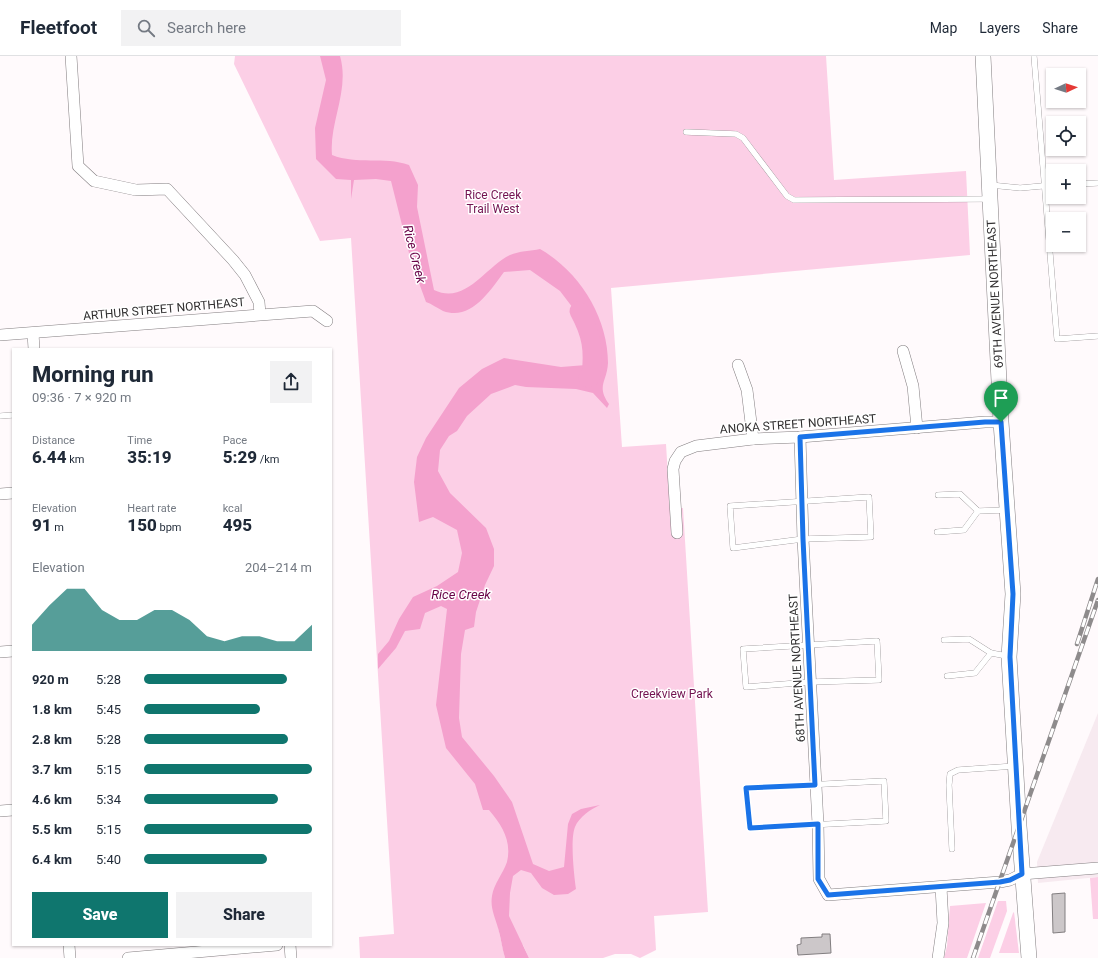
<!DOCTYPE html>
<meta charset="utf-8">
<style>
body{margin:0;font-family:Roboto,sans-serif;background:#f2f2f3;color:#1f2937;height:100vh;display:flex;flex-direction:column;font-size:15px;white-space:nowrap}
*{box-sizing:border-box;margin:0}
p{font-size:13px;color:#747a83}
.icon{flex:none;width:22px;height:22px;fill:none;stroke:currentColor;stroke-width:2;stroke-linecap:round;stroke-linejoin:round}
.map{position:relative;flex:1;overflow:hidden}
.drawer{position:absolute;left:12px;top:292px;width:320px;height:598px;display:flex;flex-direction:column;background:#fff;border-radius:0px;box-shadow:0 1px 3px #0004}
.drawer>*{flex:none}
.needle{width:26px;rotate:86deg}
.controls{position:absolute;left:1046px;top:12px;display:grid;gap:8px}
.controls a{display:grid;place-items:center;width:40px;height:40px;border-radius:0px;background:#fff;box-shadow:0 1px 3px #0004;font-size:20px}
.pin{position:absolute;display:grid;place-items:center;width:34px;height:34px;color:#fff;margin:-41px -17px;border-radius:50% 50% 50% 0;rotate:-45deg;box-shadow:0 0 4px #0007}
.pin .icon{rotate:45deg}
.round{display:grid;place-items:center;flex:none;width:42px;height:42px;border-radius:0px;background:#f2f2f3}
.summary{display:flex;align-items:center;justify-content:space-between;height:68px;padding:0 20px}
h1{font-size:22px;font-weight:800;line-height:30px}
.stats{display:grid;grid-template-columns:repeat(3,1fr);gap:6px;height:68px;padding:4px 20px}
.stats div{display:grid;align-content:center}
.stats b{font-size:17px;font-weight:800}
.stats small{font-size:11px;font-weight:400}
.stats p{font-size:11px}
.chart{height:112px;padding:8px 20px}
.chart p{display:flex;justify-content:space-between}
.chart svg{width:100%;height:72px;margin-top:4px;fill:#0f766e;opacity:.7}
.primary-button{display:flex;gap:8px;margin-top:auto;padding:8px 20px}
.primary-button a{flex:1;height:46px;border-radius:0px;background:#0f766e;color:#fff;font-size:16px;font-weight:800;line-height:46px;text-align:center}
.primary-button a+a{background:#f2f2f3;color:#1f2937}
ul{padding:0 20px;list-style:none;font-size:13px}
li{display:grid;grid-template-columns:64px 48px 1fr;align-items:center;height:30px}
li i{height:10px;border-radius:5px;background:#0f766e}
header{display:flex;align-items:center;gap:24px;box-sizing:border-box;height:56px;padding:0 20px;background:#fff;border-bottom:1px solid #e0e1e3}
header strong{font-size:19px}
nav{display:flex;gap:22px;margin-inline-start:auto;font-size:14px}
.search{width:280px;height:36px;background:#f2f2f3;display:flex;align-items:center;gap:10px;box-sizing:border-box;padding:0 14px;border-radius:0px;color:#747a83;font-size:15px}
.map>svg:first-child{display:block}
.built{fill:#f7eaf0}
.green{fill:#fccfe6}
.water{fill:#f4a1cd}
.lines{fill:none;stroke-linecap:round;stroke-linejoin:round}
.river{stroke:#f4a1cd;stroke-width:19}
.building{fill:#ccc7c9;stroke:#827e80}
.lane-casing{stroke:#837e80;stroke-width:6}
.street-casing{stroke:#837e80;stroke-width:12}
.secondary-casing{stroke:#837e80;stroke-width:16}
.lane{stroke:#fff;stroke-width:5.5}
.street{stroke:#fff;stroke-width:11}
.secondary{stroke:#fff;stroke-width:15}
.rail-casing{stroke:#8e8b8c;stroke-width:4.5}
.rail{stroke:#fff;stroke-width:3;stroke-dasharray:9;stroke-linecap:butt}
.route-casing{stroke:#fff;stroke-width:8}
.route{stroke:#1a73e8;stroke-width:5}
.labels{text-anchor:middle;stroke-width:3;stroke-linejoin:round;paint-order:stroke}
.park-label{font-size:12px;fill:#731351;stroke:#fff}
.street-label{font-size:12px;fill:#323031;stroke:#fff}
.water-label{font-size:13px;font-style:italic;fill:#690448;stroke:#fff}
</style>
<header>
<strong>Fleetfoot</strong>
<div class="search"><svg class="icon" aria-label="search" viewBox="0 0 24 24"><circle cx="10" cy="10" r="6"/><path d="M15 15l6 6"/></svg>Search here</div>
<nav><a>Map</a><a>Layers</a><a>Share</a></nav>
</header>
<div class="map">
<svg width="1098" height="902" viewBox="0 0 1098 902">
<rect width="100%" height="100%" fill="#fffafc"/>
<!-- built -->
<polygon class="built" points="1098,657 1098,821 1038,827 1037,806"/>
<!-- green -->
<g class="green">
<polygon points="235,0 826,0 834,124 966,115 970,199 611,232 622,391 666,388 670,453 683,452 708,856 654,860 656,894 640,902 631,898 615,898 603,902 529,902 523,889 498,871 505,902 360,902 359,881 394,878 351,182 320,185 234,8"/>
<polygon points="1098,821 1098,863 1093,863 1090,822"/>
<polygon points="998,845 1006,845 1007,855 990,902 978,902"/>
<polygon points="986,847 967,902 944,902 947,890 950,850"/>
<polygon points="1014,856 1019,897 999,897 1013,857"/>
</g>
<!-- water -->
<path class="water" d="M 320,0 L 340,0 C 350,34 329,66 332,99 C 357,109 384,100 409,109 L 418,129 L 417,151 L 434,234 C 466,249 485,211 510,199 C 519,195 531,195 540,193 C 580,216 608,262 608,307 C 607,326 596,330 609,348 L 607,352 L 593,337 L 576,333 L 526,331 L 515,329 L 491,338 L 467,360 L 457,375 L 449,380 L 440,394 L 438,415 L 450,437 L 486,472 L 494,493 L 494,510 L 485,529 L 476,556 L 474,571 L 465,574 L 461,598 L 459,662 L 462,681 L 494,720 L 512,746 L 533,808 L 549,815 L 564,811 L 568,768 L 572,758 L 581,753 L 600,749 C 591,753 579,761 575,771 C 570,783 574,819 576,833 L 568,838 L 554,839 L 542,832 L 531,817 L 521,814 L 513,820 L 510,837 L 509,860 L 529,902 L 505,902 C 502,892 501,882 498,872 C 495,861 490,852 492,840 C 494,827 503,818 507,806 C 512,785 502,769 489,754 L 483,754 L 475,728 L 446,692 L 436,649 L 447,553 L 441,550 L 425,557 L 420,573 L 405,575 L 396,592 L 378,613 L 378,598 L 389,585 L 399,563 L 413,541 L 437,530 L 458,516 L 462,497 L 457,474 L 433,461 L 419,466 L 414,426 L 417,401 L 426,382 L 459,332 L 482,313 L 504,302 L 561,311 L 586,309 L 594,298 L 589,279 L 576,256 L 560,235 L 530,214 L 504,216 C 489,236 471,265 443,255 C 437,252 432,248 426,246 L 411,205 L 391,125 L 376,123 L 354,124 L 351,143 L 351,124 L 336,123 L 316,103 L 315,72 L 326,24 Z"/>
<g class="lines">
<!-- river -->
<path class="river" d="M 579,255 C 592,279 594,294 591,320 L 588,322"/>
</g>
<!-- building -->
<g class="building">
<polygon points="1065,837 1065,876 1053,877 1052,838"/>
<polygon points="822,878 830,878 831,897 798,899 797,889 801,888 801,882 822,881"/>
</g>
<g class="lines">
<!-- lane casing -->
<g class="lane-casing">
<g id="lane">
<polyline points="1034,0 1057,283 1098,280"/>
<polyline points="686,76 736,78 743,82 787,140 794,144 990,143"/>
<polyline points="1079,128 1098,127"/>
<polyline points="990,129 1020,132 1053,129"/>
<polyline points="0,360 13,359"/>
<polyline points="938,439 960,438 978,455 1007,454"/>
<polygon points="869,441 871,481 803,483 733,492 730,450"/>
<polyline points="937,476 964,474 978,455"/>
<polyline points="944,584 969,583 991,597 1007,600"/>
<polygon points="877,585 879,624 811,626 746,631 743,593"/>
<polyline points="947,620 975,617 991,597"/>
<polygon points="884,725 886,765 750,772 746,732"/>
<polyline points="952,793 949,729 950,718 958,714 1015,710"/>
</g>
</g>
<!-- street casing -->
<g class="street-casing">
<g id="street">
<polyline points="71,0 78,110 94,125 136,134 167,133 233,204 245,219 259,246 260,258"/>
<polyline points="33,277 34,293"/>
<polyline points="0,279 313,255 327,265"/>
<polyline points="903,295 913,330 917,372"/>
<polyline points="738,309 747,334 753,383"/>
<polyline points="800,381 803,483 818,768 819,823 828,839 1000,826 1010,824 1022,818 1098,812"/>
<polyline points="0,438 13,437"/>
<polyline points="677,477 673,413 675,405 681,396 696,390 753,383 800,381 985,366 1001,366"/>
<polyline points="0,596 13,595"/>
<polyline points="0,755 13,754"/>
<polyline points="69,889 70,902"/>
<polyline points="290,889 291,902"/>
<polyline points="128,902 277,889"/>
<polyline points="938,902 943,867 941,831"/>
</g>
</g>
<!-- secondary casing -->
<g class="secondary-casing">
<polyline id="secondary" points="983,0 1001,366 1013,538 1009,601 1019,770 1029,902"/>
</g>
<!-- lane -->
<use href="#lane" class="lane"/>
<!-- street -->
<use href="#street" class="street"/>
<!-- secondary -->
<use href="#secondary" class="secondary"/>
<!-- rail casing -->
<g class="rail-casing">
<g id="rail">
<polyline points="1077,588 1098,523"/>
<polyline points="973,902 1098,544"/>
</g>
</g>
<!-- rail -->
<use href="#rail" class="rail"/>
</g>
<g class="lines">
<!-- route casing -->
<g class="route-casing">
<polygon id="route" points="985,366 1001,366 1013,538 1010,601 1022,818 1010,824 1000,826 828,839 818,823 818,768 750,772 746,732 815,729 803,483 800,381"/>
</g>
<!-- route -->
<use href="#route" class="route"/>
</g>
<g class="labels">
<!-- park labels -->
<g class="park-label">
<text x="493" y="143">Rice Creek<tspan x="493" dy="14">Trail West</tspan></text>
<text x="672" y="642">Creekview Park</text>
</g>
<!-- street labels -->
<g class="street-label">
<text transform="translate(995 238) rotate(-93)" y="4">69TH AVENUE NORTHEAST</text>
<text transform="translate(164 253) rotate(-5)" y="4">ARTHUR STREET NORTHEAST</text>
<text transform="translate(798 368) rotate(-4)" y="4">ANOKA STREET NORTHEAST</text>
<text transform="translate(797 612) rotate(-93)" y="4">68TH AVENUE NORTHEAST</text>
</g>
<!-- water labels -->
<g class="water-label">
<text transform="translate(415 198) rotate(76)" y="5">Rice Creek</text>
<text x="461" y="543">Rice Creek</text>
</g>
</g>
</svg>
<div class="controls">
<a><svg class="needle" viewBox="-14 -14 28 28"><path d="M0-13l5 13h-10z" fill="#e53935"/><path d="M0 13l5-13h-10z" fill="#747a83"/></svg></a>
<a><svg class="icon" aria-label="locate" viewBox="0 0 24 24"><circle cx="12" cy="12" r="6"/><path d="M12 2v4M12 18v4M2 12h4M18 12h4"/></svg></a>
<a>+</a>
<a>−</a>
</div>
<div class="pin" style="left:1001px;top:366px;background:#1e9e55"><svg class="icon" aria-label="arrive" viewBox="0 0 24 24"><path d="M6 21V4h12l-3 4 3 4H6"/></svg></div>
<section class="drawer">
<div class="summary"><div><h1>Morning run</h1><p>09:36 · 7 × 920 m</p></div><a class="round"><svg class="icon" aria-label="share" viewBox="0 0 24 24"><path d="M12 15V3M7 8l5-5 5 5M5 13v7h14v-7"/></svg></a></div>
<div class="stats">
<div><p>Distance</p><b>6.44<small> km</small></b></div>
<div><p>Time</p><b>35:19</b></div>
<div><p>Pace</p><b>5:29<small> /km</small></b></div>
</div>
<div class="stats">
<div><p>Elevation</p><b>91<small> m</small></b></div>
<div><p>Heart rate</p><b>150<small> bpm</small></b></div>
<div><p>kcal</p><b>495</b></div>
</div>
<div class="chart"><p><span>Elevation</span>204–214 m</p>
<svg viewBox="0 0 160 44" preserveAspectRatio="none"><path d="M0 44V28L10 16L20 6L30 6L40 19L50 25L60 25L70 19L80 19L90 25L100 35L110 38L120 35L130 35L140 38L150 38L160 28V44z"/></svg>
</div>
<ul>
<li><b>920 m</b>5:28<i style="width:85%"></i></li>
<li><b>1.8 km</b>5:45<i style="width:69%"></i></li>
<li><b>2.8 km</b>5:28<i style="width:86%"></i></li>
<li><b>3.7 km</b>5:15<i style="width:100%"></i></li>
<li><b>4.6 km</b>5:34<i style="width:80%"></i></li>
<li><b>5.5 km</b>5:15<i style="width:100%"></i></li>
<li><b>6.4 km</b>5:40<i style="width:73%"></i></li>
</ul>
<div class="primary-button"><a>Save</a><a>Share</a></div>
</section>
</div>
